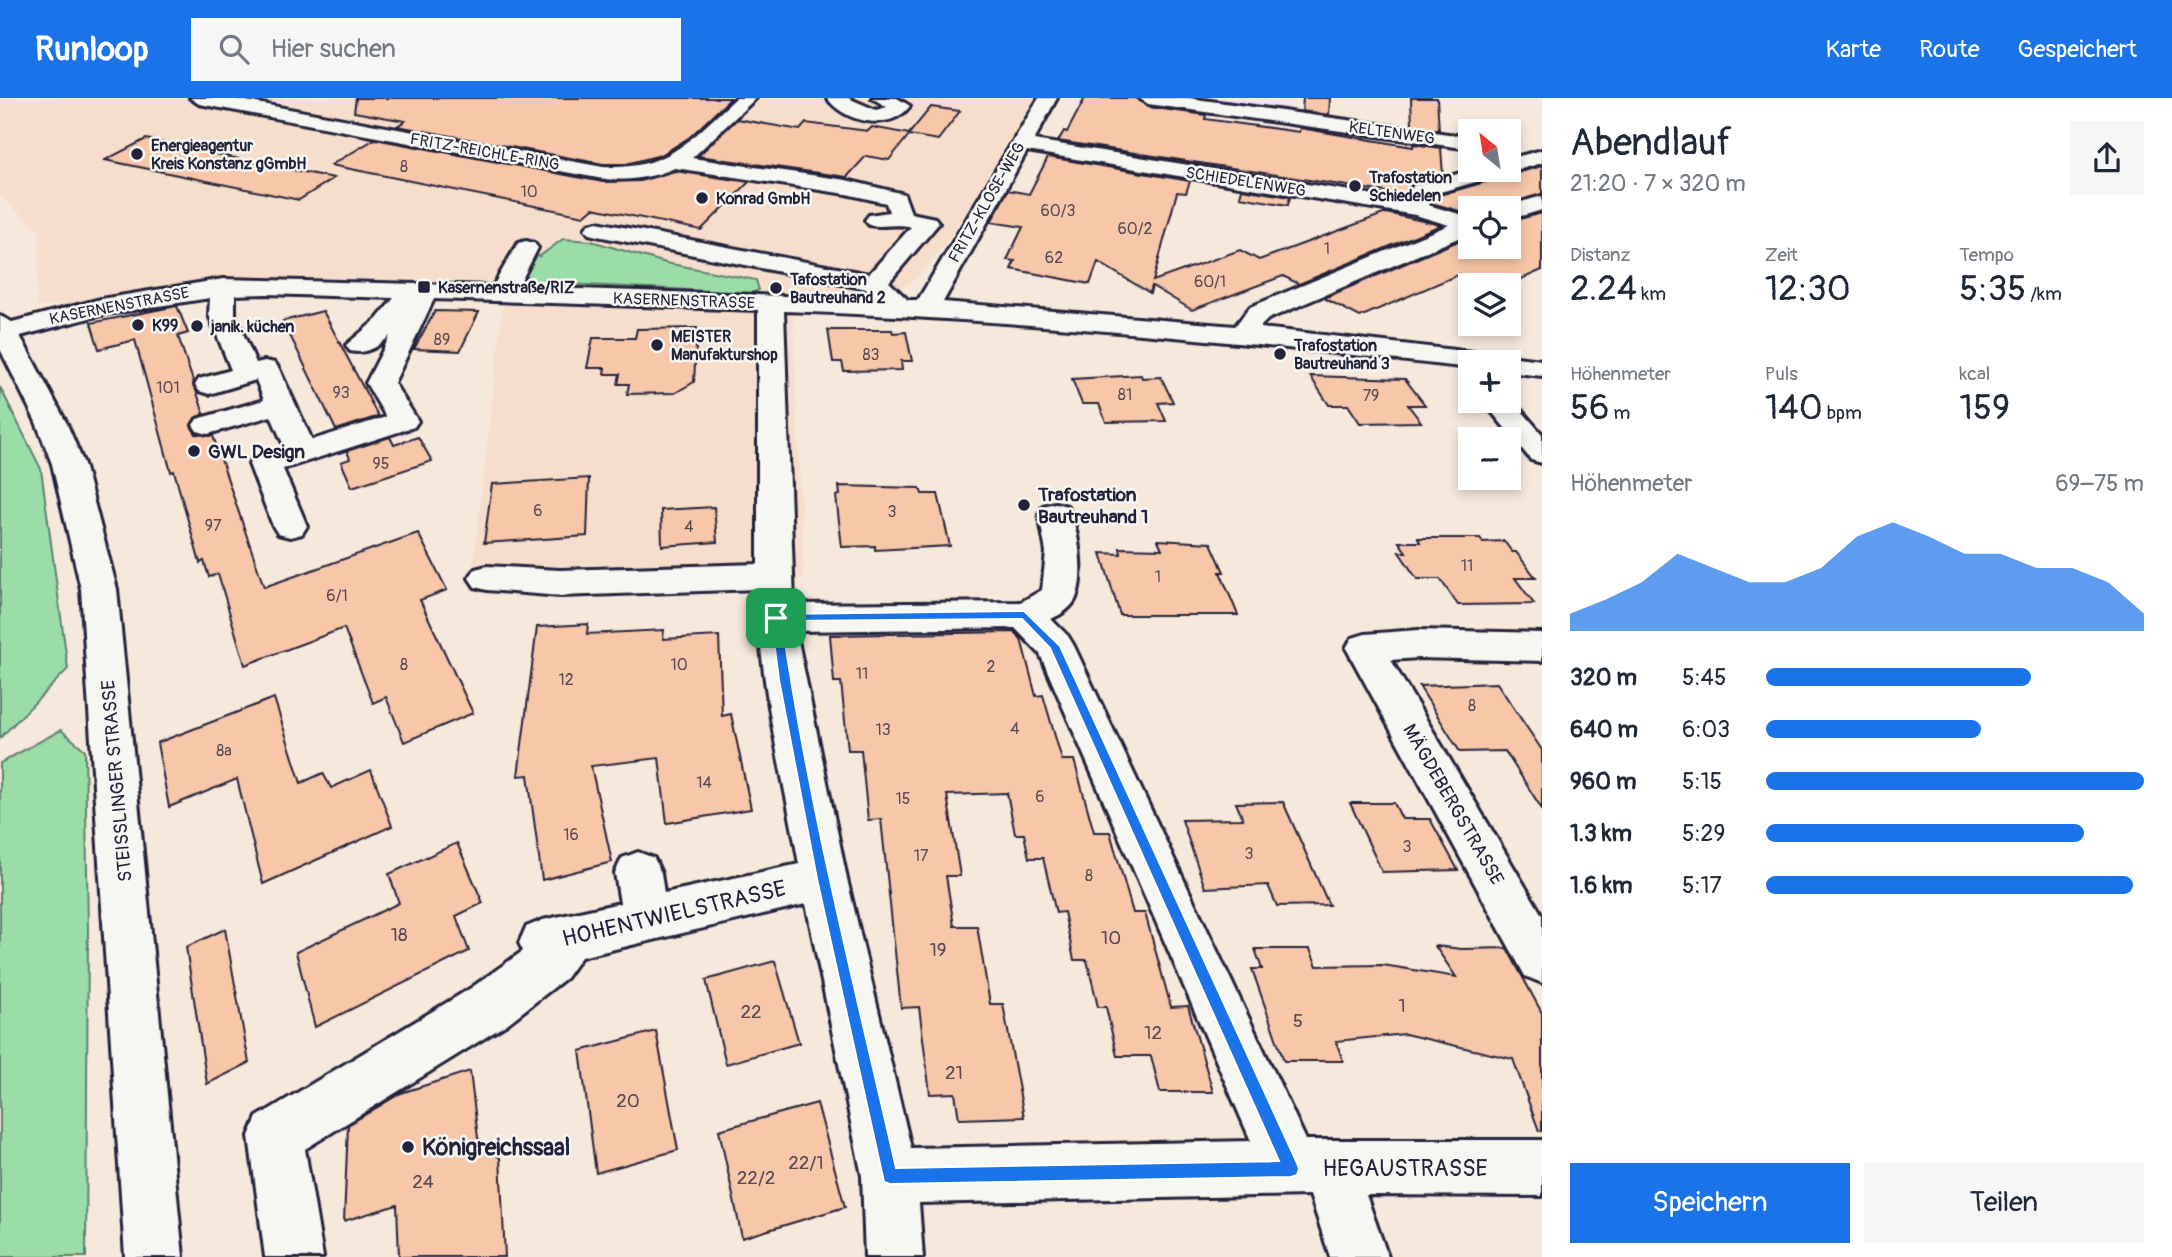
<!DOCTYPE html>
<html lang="de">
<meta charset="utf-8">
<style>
body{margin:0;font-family:Pangolin,sans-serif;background:#f6f6f7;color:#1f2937;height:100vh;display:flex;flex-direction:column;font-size:26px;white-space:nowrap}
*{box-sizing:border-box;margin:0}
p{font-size:23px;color:#747a83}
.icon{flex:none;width:38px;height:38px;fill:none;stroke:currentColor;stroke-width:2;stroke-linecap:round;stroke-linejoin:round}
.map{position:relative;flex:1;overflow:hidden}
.sheet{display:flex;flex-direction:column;background:#fff;width:630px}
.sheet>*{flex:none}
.needle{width:46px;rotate:330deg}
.fabs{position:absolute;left:1458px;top:21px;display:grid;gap:14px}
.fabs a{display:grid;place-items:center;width:63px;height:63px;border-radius:0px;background:#fff;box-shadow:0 4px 10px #0003;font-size:35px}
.pin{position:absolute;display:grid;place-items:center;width:60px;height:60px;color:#fff;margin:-30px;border-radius:14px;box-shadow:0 4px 10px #0006}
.round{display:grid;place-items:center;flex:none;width:74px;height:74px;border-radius:0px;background:#f6f6f7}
.overview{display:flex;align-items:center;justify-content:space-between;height:119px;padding:0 28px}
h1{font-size:38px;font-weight:600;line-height:52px}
.figures{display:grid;grid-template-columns:repeat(3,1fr);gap:10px;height:119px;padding:7px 28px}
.figures div{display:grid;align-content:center}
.figures b{font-size:35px;font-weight:600}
.figures small{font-size:19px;font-weight:400}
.figures p{font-size:19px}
.chart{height:196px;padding:14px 28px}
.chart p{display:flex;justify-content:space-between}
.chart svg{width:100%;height:126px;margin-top:7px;fill:#1a73e8;opacity:.7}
.cta{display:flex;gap:14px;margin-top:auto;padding:14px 28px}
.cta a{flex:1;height:80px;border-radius:0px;background:#1a73e8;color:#fff;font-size:28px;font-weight:600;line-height:80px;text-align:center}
.cta a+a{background:#f6f6f7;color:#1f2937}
ul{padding:0 28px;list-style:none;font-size:23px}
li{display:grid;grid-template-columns:112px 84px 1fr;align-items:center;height:52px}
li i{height:18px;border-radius:9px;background:#1a73e8}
header{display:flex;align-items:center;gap:42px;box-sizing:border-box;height:98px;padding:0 35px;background:#1a73e8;color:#fff}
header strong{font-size:33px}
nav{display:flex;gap:38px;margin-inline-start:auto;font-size:24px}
.search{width:490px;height:63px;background:#f6f6f7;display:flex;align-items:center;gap:18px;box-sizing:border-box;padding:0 24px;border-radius:0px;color:#747a83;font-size:26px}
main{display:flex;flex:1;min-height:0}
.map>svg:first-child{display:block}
.built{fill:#f7decc}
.green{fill:#9bdda7;stroke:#5e8071;stroke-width:2}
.building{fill:#f8c6a8;stroke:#22223b;stroke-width:2}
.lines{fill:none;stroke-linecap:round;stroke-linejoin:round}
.minor-casing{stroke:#22223b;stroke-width:6}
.major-casing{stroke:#22223b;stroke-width:6}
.minor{fill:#f6f6f2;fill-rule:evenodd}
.major{fill:#f6f6f2;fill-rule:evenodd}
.route{fill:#1a73e8;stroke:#fff;stroke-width:2;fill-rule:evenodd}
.poi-dot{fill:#22223b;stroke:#f6f6f2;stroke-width:2.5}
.labels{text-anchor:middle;stroke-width:5;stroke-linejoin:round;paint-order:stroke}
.far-street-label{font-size:16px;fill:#22223b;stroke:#f6f6f2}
.far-poi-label{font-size:16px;font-weight:bold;fill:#22223b;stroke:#f6f6f2;text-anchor:start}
.number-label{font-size:16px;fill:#584b56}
.poi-label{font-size:19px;font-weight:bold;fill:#22223b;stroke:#f6f6f2;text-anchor:start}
.street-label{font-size:19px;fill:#22223b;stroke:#f6f6f2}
.near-number-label{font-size:19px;fill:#584b56}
.near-street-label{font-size:23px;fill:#22223b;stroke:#f6f6f2}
.near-poi-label{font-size:23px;font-weight:bold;fill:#22223b;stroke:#f6f6f2;text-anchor:start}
</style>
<header>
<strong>Runloop</strong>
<div class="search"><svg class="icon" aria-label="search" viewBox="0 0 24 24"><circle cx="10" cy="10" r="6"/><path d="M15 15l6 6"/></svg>Hier suchen</div>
<nav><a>Karte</a><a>Route</a><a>Gespeichert</a></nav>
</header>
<main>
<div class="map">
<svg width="1542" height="1159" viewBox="0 0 1542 1159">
<rect width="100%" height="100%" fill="#f7e8dc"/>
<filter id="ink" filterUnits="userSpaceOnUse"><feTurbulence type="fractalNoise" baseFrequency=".0143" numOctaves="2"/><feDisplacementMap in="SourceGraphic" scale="14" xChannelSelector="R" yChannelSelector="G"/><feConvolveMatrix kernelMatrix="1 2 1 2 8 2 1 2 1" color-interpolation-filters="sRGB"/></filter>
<g filter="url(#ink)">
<!-- built -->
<polygon class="built" points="0,0 1041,0 948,142 919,179 902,189 878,196 850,198 792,196 804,481 470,493 506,183 36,208 40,134 0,98"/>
<!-- green -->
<g class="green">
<polygon points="563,141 591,143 666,165 756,182 759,192 751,195 525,184 521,181 530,159 540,158"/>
<polygon points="0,289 41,371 68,571 0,640"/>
<polygon points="61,632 85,652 88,832 86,1159 0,1159 0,665"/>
</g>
<!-- building -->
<g class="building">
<polygon points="356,0 731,0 690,39 661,57 626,66 603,66 397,28 405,23 354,14"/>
<polygon points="1085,0 1137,0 1148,9 1206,17 1205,21 1299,34 1300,30 1413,49 1413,46 1441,50 1443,77 1412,85 1405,97 1058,43 1064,33 1067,34"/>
<polygon points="1303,0 1330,0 1329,17 1302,13"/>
<polygon points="1411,0 1437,0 1439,32 1412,28"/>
<polygon points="931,9 960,13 938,42 909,37 889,62 866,58 847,79 698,58 737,21 800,32 806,25 868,33 872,29 909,36"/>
<polygon points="146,41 239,61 334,80 299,102 105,62"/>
<polygon points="375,41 603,84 640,83 675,73 749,84 701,132 593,110 584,118 331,67"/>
<polygon points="1048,59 1190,83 1186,95 1177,94 1153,183 1240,152 1259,162 1386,115 1441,127 1299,186 1283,178 1192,212 1152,188 1150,195 1098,164 1090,186 1011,171 1015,163 1007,162 1023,129 991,124 1008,92 1029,96"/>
<polygon points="1542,68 1542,96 1497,110 1470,110 1470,116 1431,105 1432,99"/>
<polygon points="1242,91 1290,99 1288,107 1240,99"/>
<polygon points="1542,115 1542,172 1508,187 1484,187 1460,176 1360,219 1324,200 1470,138 1470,149 1508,149 1508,124"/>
<polygon points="177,208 188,235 178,238 204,316 195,320 191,328 196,336 213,338 264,489 418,435 447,492 420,502 473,615 404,644 386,599 373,605 344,530 245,567 218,476 209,479 204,463 200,465 174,373 171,374 135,242 99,251 91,225"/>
<polygon points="323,213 377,316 379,318 336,332 283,223"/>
<polygon points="435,213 479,214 460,253 414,251"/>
<polygon points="697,230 694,284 675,295 627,296 629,286 618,286 620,276 604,276 605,270 587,270 593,240 635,240 637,231"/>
<polygon points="828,232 892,232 893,235 906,234 912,263 901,263 902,272 844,273 842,264 833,264"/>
<polygon points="1141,277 1142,280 1161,279 1173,304 1158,305 1166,323 1106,324 1099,306 1082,306 1072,281"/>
<polygon points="1310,278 1405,281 1425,307 1408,307 1421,324 1360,325 1348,307 1329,307"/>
<polygon points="390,339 394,347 418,339 432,363 352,389 341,364 350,361 347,353"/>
<polygon points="589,380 587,438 484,445 492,386"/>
<polygon points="839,388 920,390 922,396 938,396 950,448 875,452 875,448 842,449 836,398 840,397"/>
<polygon points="714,409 717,444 662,448 661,412"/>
<polygon points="1418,440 1480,440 1483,444 1504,443 1512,454 1516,454 1536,480 1515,480 1534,506 1458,507 1440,481 1417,481 1399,454 1406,454 1399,444 1420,444"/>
<polygon points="1158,442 1211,445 1224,474 1220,474 1238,517 1120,517 1101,455 1121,456 1120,450 1162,451"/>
<polygon points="588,526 587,536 664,532 663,541 719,538 722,618 731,616 751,711 667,725 659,660 591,668 612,764 542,782 528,677 518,678 537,529"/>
<polygon points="1015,534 1021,541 1036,598 1043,597 1062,662 1074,662 1094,734 1110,734 1133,815 1145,815 1171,909 1188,908 1213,994 1160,994 1151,958 1117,958 1106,909 1098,909 1087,862 1074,862 1064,814 1056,815 1043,760 1029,760 1024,736 1015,736 1007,695 947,697 960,778 946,778 954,828 977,828 990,906 1003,906 1024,1019 959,1021 955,995 930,996 919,909 901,910 881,721 868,722 861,652 848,652 841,584 834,584 830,537"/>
<polygon points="1497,585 1542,652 1542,711 1505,653 1460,654 1419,588"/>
<polygon points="274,600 301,685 323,675 331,690 371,672 392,728 263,786 237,681 169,709 157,645"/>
<polygon points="1283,704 1329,807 1277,808 1268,787 1205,790 1182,722 1243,721 1236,705"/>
<polygon points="1350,705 1394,705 1402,721 1430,721 1458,772 1382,774"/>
<polygon points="457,745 483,805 456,818 469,853 315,929 296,854 399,805 389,776"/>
<polygon points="225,831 249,965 207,986 186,849"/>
<polygon points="1435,848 1462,851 1507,850 1542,915 1542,1033 1539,1033 1513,961 1405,936 1336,943 1343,963 1284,963 1252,871 1262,871 1255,851 1310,851 1317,868 1383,867 1456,879"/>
<polygon points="775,863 799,945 726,966 706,882"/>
<polygon points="656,933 678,1052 596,1075 580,953"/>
<polygon points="470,973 478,1040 500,1060 505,1159 399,1159 397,1107 344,1123 348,1027 401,995"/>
<polygon points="817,1005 845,1109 742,1140 719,1032"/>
</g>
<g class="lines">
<!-- minor casing -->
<g class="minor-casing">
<g id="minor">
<path d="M 190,0 L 230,0 L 603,69 C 670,72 690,41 736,0 L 756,0 L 692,60 L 846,82 L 904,96 L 911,115 L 935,120 L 939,125 L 889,184 L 908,202 L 918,202 L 1039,0 L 1057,0 L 1034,42 L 1406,102 L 1413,88 L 1472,72 L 1508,72 L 1508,61 L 1542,52 L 1542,65 L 1430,97 L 1428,107 L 1470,119 L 1470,135 L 1268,221 L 1261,228 L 1261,230 L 1542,262 L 1542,278 L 1508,274 L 1508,264 L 1470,264 L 1470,270 C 1242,244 1014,221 784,213 L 794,506 L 1021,504 L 1042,492 L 1046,454 L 1039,416 L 1043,408 L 1055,405 L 1067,408 C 1079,429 1085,478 1076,500 C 1072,510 1060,517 1051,521 L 1068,538 L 1074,548 L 1306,1042 L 1542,1042 L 1542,1098 L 1366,1097 L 1388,1159 L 1330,1159 L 1310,1097 L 919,1105 L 923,1159 L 865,1159 L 862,1078 L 806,806 L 581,859 L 566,880 L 507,926 L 305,1051 L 323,1159 L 265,1159 L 249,1038 L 257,1019 L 471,890 L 523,853 L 519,845 L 526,829 L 543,822 L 620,805 L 615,775 L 622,760 L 638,754 L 654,760 L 661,775 L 664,795 L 799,766 C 783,676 758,583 758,491 L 560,498 L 487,492 L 475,489 L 469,480 L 475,471 L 487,468 L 560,472 L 758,466 L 758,212 L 434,201 L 394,285 L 418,323 L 414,329 L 283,371 L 307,428 L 302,436 L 290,439 L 278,436 L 273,428 L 249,366 L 254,359 L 285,350 L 271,318 L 208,336 L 197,333 L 193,327 L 197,321 L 264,302 L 256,282 L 209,296 L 199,293 L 195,287 L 199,281 L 231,272 L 209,217 L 210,200 L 101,217 L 5,242 L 0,241 L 0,218 L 12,224 L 101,201 L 223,181 L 493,188 L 518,145 L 526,143 L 534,145 L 538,150 L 518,189 L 877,201 L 867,191 L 597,138 L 589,136 L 585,131 L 589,126 L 597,124 L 869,176 L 911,129 C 897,125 883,130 869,127 L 865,122 L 869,117 L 889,114 L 886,105 L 846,96 L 675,70 C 651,80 629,83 603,81 L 199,6 ZM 1027,53 L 1415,117 L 1449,127 L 1250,209 L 1235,228 L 943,204 ZM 266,196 L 394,200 L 377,221 L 346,247 L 350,253 C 367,257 377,249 390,238 L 366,285 L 386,319 L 312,342 L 279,271 L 275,265 L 265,263 L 256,265 L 235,217 L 235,197 ZM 1015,530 L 1040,556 L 1251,1043 L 911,1050 L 847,781 L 796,533 Z"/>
<path d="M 827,0 L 848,0 L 876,12 L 887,9 L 872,0 L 897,0 L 910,8 C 890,35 844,24 827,0 Z"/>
<polygon points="1139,0 1189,0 1470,39 1470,51 1148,6"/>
<polygon points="1542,98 1542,112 1508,122 1508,110 1500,110"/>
<polygon points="1508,297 1542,336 1542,365 1531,362 1483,303 1508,303"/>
<polygon points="1418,532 1542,535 1542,563 1418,560 1391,562 1542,817 1542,885 1525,878 1346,550 1352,540 1365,536"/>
<polygon points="139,950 157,958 165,976 183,1159 125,1159 113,976 121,958"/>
</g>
</g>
<!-- major casing -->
<g class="major-casing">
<polygon id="major" points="5,226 14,228 18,234 66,324 84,366 117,491 165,976 157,994 139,1002 121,994 113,976 81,491 52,366 36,324 0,251 0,227"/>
</g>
<!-- minor -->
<use href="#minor" class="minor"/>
<!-- major -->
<use href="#major" class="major"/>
</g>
</g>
<!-- route -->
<path class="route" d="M 1024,513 L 1060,548 L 1297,1065 L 1299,1071 L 1297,1077 L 1291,1079 L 890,1086 L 884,1084 L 817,781 L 779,582 L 771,520 L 776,516 ZM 1022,521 L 1050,550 L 1279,1063 L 896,1070 C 855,889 808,707 782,523 Z"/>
<!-- markers -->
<g class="poi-dot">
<circle cx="137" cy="56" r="7"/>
<circle cx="1355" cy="88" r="7"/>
<circle cx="702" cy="100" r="7"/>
<rect x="417" y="182" width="14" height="14" rx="3.5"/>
<circle cx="776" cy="190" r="7"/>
<circle cx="138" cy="227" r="7"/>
<circle cx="197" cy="228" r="7"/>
<circle cx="657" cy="247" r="7"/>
<circle cx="1280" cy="256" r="7"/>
<circle cx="194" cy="353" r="7"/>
<circle cx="1024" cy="407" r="7"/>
<circle cx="408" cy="1049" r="7"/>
</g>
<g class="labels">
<!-- far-street labels -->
<g class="far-street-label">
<text transform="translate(1392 34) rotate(8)" y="6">KELTENWEG</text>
<text transform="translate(485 53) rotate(10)" y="6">FRITZ-REICHLE-RING</text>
<text transform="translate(1246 83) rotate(9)" y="6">SCHIEDELENWEG</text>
<text transform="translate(986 104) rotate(-60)" y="6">FRITZ-KLOSE-WEG</text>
<text transform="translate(684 202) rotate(2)" y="6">KASERNENSTRASSE</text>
<text transform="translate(119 207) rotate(-11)" y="6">KASERNENSTRASSE</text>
</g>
<!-- far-poi labels -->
<g class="far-poi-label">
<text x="151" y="53">Energieagentur<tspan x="151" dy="18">Kreis Konstanz gGmbH</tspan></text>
<text x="1369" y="85">Trafostation<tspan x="1369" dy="18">Schiedelen</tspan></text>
<text x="716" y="106">Konrad GmbH</text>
<text x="790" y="187">Tafostation<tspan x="790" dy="18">Bautreuhand 2</tspan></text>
<text x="438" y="195">Kasernenstraße/RIZ</text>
<text x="152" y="233">K99</text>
<text x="211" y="234">janik. küchen</text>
<text x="671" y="244">MEISTER<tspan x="671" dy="18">Manufakturshop</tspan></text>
<text x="1294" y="253">Trafostation<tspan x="1294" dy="18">Bautreuhand 3</tspan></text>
</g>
<!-- number labels -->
<g class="number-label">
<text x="404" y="74">8</text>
<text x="529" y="99">10</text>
<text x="1058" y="118">60/3</text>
<text x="1135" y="136">60/2</text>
<text x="1327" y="156">1</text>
<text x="1054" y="165">62</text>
<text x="1210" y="189">60/1</text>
<text x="442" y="247">89</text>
<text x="871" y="262">83</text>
<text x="168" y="295">101</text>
<text x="341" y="300">93</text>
<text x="1125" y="302">81</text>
<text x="1371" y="303">79</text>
<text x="381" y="371">95</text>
<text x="538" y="418">6</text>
<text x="892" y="419">3</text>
<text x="213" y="433">97</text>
<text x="689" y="434">4</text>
<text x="1467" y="473">11</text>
<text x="1158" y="484">1</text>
<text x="337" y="503">6/1</text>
<text x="404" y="572">8</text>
<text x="679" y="572">10</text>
<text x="991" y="574">2</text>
<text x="862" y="581">11</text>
<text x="566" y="587">12</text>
<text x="1472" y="613">8</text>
<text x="1015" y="636">4</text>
<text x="883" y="637">13</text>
<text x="224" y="658">8a</text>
<text x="704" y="690">14</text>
<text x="1040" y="704">6</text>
<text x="903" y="706">15</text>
<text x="571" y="742">16</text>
<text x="1407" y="754">3</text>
<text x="1249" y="761">3</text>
<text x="921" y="763">17</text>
<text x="1089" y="783">8</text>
</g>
<!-- poi labels -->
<g class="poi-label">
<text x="208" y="360">GWL Design</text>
<text x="1038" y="403">Trafostation<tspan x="1038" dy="22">Bautreuhand 1</tspan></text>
</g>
<!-- street labels -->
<g class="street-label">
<text transform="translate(116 683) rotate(-95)" y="7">STEISSLINGER STRASSE</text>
<text transform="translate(1454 706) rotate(60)" y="7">MÄGDEBERGSTRASSE</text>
</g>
<!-- near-number labels -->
<g class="near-number-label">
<text x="399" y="843">18</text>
<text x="1111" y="846">10</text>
<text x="938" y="858">19</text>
<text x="1402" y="914">1</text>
<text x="751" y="920">22</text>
<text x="1298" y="929">5</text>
<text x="1153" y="941">12</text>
<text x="954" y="981">21</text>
<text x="628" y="1009">20</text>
<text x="806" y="1071">22/1</text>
<text x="756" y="1086">22/2</text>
<text x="423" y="1090">24</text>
</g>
<!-- near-street labels -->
<g class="near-street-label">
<text transform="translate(674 815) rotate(-13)" y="8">HOHENTWIELSTRASSE</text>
<text x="1405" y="1078">HEGAUSTRASSE</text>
</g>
<!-- near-poi labels -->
<g class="near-poi-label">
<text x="422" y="1057">Königreichssaal</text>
</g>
</g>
</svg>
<div class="fabs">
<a><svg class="needle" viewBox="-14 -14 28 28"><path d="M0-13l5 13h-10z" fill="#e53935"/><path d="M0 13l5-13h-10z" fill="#747a83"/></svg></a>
<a><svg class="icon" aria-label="locate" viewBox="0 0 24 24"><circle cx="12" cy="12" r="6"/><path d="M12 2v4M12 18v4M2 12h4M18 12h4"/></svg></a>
<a><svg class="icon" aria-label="layers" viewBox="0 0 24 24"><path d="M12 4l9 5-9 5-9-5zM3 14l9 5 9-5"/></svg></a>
<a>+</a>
<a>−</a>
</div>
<div class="pin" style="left:776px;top:520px;background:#1e9e55"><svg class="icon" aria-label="arrive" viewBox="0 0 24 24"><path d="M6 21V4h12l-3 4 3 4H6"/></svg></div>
</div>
<section class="sheet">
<div class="overview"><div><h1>Abendlauf</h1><p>21:20 · 7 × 320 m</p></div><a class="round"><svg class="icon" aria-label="share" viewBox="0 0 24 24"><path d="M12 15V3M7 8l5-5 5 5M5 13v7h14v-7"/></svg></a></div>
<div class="figures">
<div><p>Distanz</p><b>2.24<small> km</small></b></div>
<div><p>Zeit</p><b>12:30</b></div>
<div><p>Tempo</p><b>5:35<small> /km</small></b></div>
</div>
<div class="figures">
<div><p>Höhenmeter</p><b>56<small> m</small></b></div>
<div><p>Puls</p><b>140<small> bpm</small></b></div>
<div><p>kcal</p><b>159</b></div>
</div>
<div class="chart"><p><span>Höhenmeter</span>69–75 m</p>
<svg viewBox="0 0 160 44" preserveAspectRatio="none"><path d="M0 44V38L10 33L20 27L30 17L40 22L50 27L60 27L70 22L80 11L90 6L100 11L110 17L120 17L130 22L140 22L150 27L160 38V44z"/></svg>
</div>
<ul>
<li><b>320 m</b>5:45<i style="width:70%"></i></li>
<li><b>640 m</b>6:03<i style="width:57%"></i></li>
<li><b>960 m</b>5:15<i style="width:100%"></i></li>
<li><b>1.3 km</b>5:29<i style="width:84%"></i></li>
<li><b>1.6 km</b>5:17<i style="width:97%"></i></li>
</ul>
<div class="cta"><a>Speichern</a><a>Teilen</a></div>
</section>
</main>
